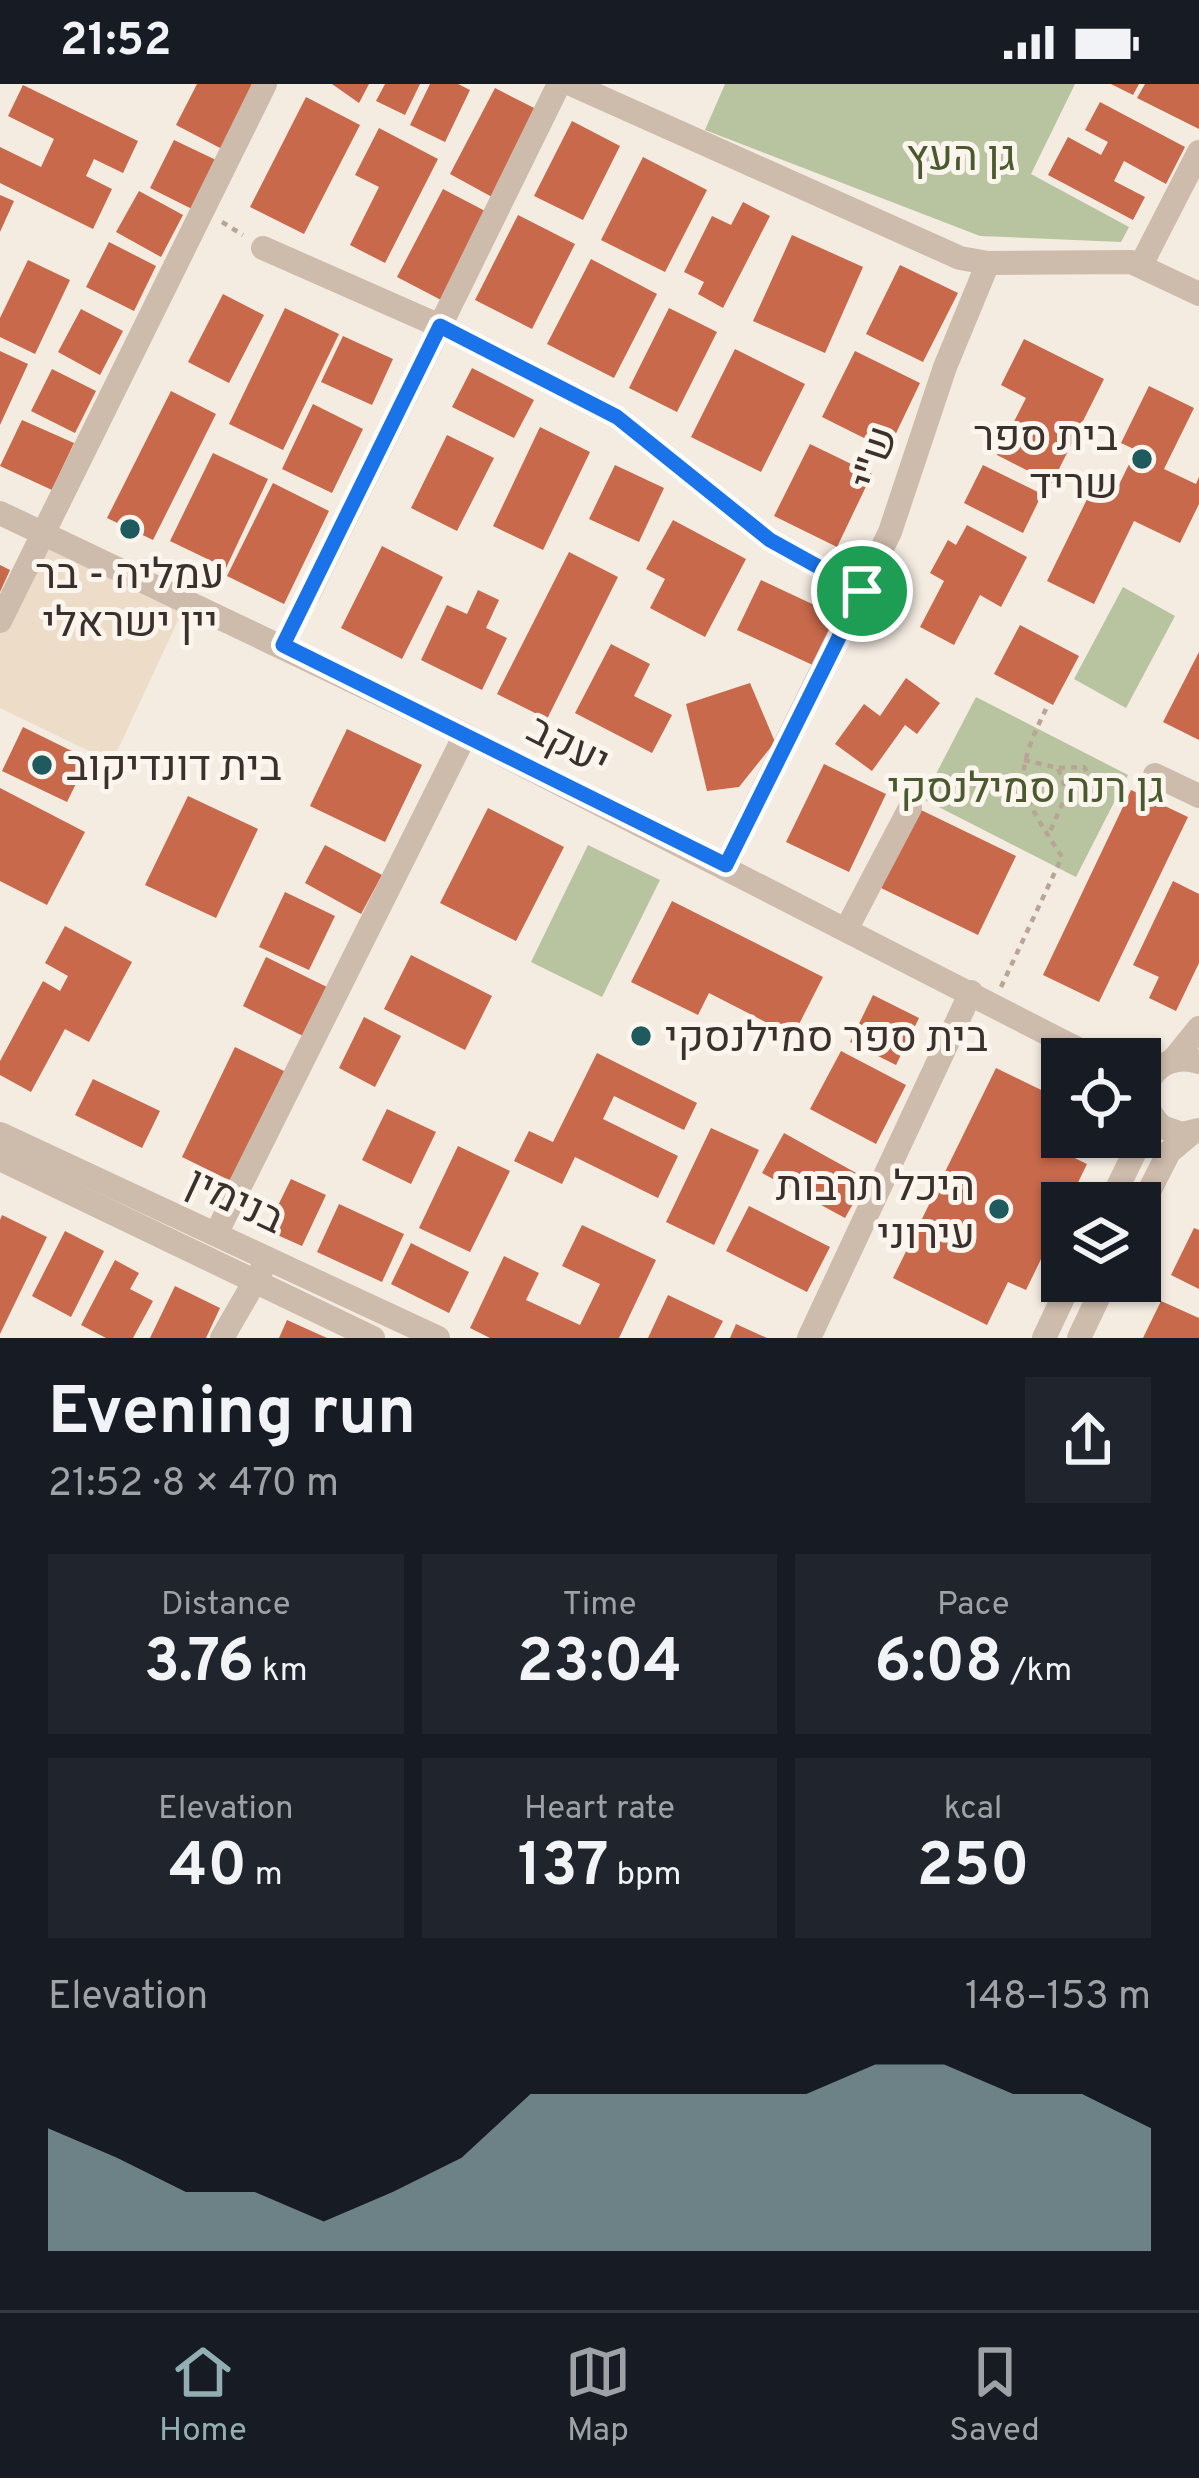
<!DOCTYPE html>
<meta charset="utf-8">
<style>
body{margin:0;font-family:Overpass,Heebo,sans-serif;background:#20242c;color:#f1f3f6;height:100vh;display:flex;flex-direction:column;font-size:45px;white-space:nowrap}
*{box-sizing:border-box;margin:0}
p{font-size:39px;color:#9ea1a6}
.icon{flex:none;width:66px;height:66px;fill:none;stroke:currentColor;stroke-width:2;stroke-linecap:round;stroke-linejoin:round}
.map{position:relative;height:1254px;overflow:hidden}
.panel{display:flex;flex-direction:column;background:#171b24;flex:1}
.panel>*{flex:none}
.buttons{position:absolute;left:1041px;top:954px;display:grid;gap:24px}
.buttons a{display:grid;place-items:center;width:120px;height:120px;border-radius:0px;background:#171b24;box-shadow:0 3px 9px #0004;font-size:60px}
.pin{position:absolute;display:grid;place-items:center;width:102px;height:102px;color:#fff;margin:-51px;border:6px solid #fff;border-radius:50%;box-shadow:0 3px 12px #0007}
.round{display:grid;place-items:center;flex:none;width:126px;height:126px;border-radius:0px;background:#20242c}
.summary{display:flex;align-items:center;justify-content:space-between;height:204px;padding:0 48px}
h1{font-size:66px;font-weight:700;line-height:90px}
.metrics{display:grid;grid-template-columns:repeat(3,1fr);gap:18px;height:204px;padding:12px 48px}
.metrics div{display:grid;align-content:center;border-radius:0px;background:#20242c;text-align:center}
.metrics b{font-size:60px;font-weight:700}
.metrics small{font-size:33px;font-weight:400}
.metrics p{font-size:33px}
.chart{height:336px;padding:24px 48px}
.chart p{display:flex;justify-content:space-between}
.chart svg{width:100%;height:216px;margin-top:12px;fill:#92aeb2;opacity:.7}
.status{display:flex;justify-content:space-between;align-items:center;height:84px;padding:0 60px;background:#171b24;direction:ltr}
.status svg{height:33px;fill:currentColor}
.tab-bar{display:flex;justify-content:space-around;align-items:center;height:168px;border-top:3px solid #363941;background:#171b24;font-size:33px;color:#9ea1a6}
.tab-bar a{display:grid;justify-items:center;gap:6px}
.tab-bar .current{color:#92aeb2}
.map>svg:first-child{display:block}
.green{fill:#b8c4a0}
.plaza{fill:#ecdcc8}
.building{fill:#c8694b}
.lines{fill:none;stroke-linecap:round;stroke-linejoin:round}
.path{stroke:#b9a596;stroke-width:4.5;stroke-dasharray:6 6;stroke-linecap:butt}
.minor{stroke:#cdbbac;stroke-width:24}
.route-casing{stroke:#fff;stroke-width:24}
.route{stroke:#1a73e8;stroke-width:15}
.poi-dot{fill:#1f5a5e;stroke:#fbf5ee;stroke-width:4.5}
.labels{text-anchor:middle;stroke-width:10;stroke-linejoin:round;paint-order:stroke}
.park-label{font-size:42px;fill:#4a5a2e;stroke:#fbf5ee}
.poi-label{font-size:42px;fill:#3b302b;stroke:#fbf5ee;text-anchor:end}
.street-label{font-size:42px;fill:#3b302b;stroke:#fbf5ee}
</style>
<div class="status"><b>21:52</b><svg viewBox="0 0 49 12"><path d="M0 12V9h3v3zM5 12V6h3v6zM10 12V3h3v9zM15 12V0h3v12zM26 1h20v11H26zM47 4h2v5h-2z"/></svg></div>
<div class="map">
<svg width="1199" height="1254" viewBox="0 0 1199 1254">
<rect width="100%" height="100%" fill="#f4ebe1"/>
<!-- green -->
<g class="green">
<polygon points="725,0 1075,0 1031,90 1129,143 1121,158 980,152 705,46"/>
<polygon points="1123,503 1175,532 1126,624 1074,595"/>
<polygon points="976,613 1128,691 1076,793 923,715"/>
<polygon points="588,761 660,796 602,913 531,878"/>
</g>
<!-- plaza -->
<polygon class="plaza" points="41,449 187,517 112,678 0,624 0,537"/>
<!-- building -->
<g class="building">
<polygon points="197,0 257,0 224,66 176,41"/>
<polygon points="332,0 369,0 359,19"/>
<polygon points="385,0 420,0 405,31 376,17"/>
<polygon points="430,0 458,0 470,6 445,58 410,41"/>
<polygon points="1111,0 1139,0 1133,11"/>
<polygon points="1145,0 1199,0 1199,45 1137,14"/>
<polygon points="23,1 138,57 123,89 94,75 86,92 112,105 93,145 0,99 0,63 41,83 54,55 8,32"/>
<polygon points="495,4 538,26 492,113 450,90"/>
<polygon points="306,13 360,41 304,150 250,123"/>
<polygon points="1100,18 1185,63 1166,100 1124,77 1114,97 1145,113 1133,136 1048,91 1068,53 1101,71 1108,58 1085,46"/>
<polygon points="572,37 620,62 583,136 534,112"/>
<polygon points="379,44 438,75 385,179 350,161 379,103 355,91"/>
<polygon points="174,56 216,76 192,125 150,104"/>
<polygon points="643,73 707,106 665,188 601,156"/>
<polygon points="443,105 487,128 441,216 397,193"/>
<polygon points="139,107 183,131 161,173 116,148"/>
<polygon points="0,111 14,117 0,148"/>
<polygon points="743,118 770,132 723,224 698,210 704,198 684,188 712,132 731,141"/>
<polygon points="518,131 575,160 532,245 475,216"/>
<polygon points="792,151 863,183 825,269 753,237"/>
<polygon points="109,158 156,182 134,227 86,203"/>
<polygon points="591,175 657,210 614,294 547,260"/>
<polygon points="28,176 70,196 35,270 0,253 0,234"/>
<polygon points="900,181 958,209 923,278 866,250"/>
<polygon points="223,210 264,231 229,299 188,278"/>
<polygon points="285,224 339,250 283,366 229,340"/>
<polygon points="669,224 717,248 677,328 629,304"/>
<polygon points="81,225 123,247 100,291 58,268"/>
<polygon points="343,252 393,275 372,321 321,298"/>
<polygon points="1024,255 1104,295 1052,399 997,371 1026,314 1001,301"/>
<polygon points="735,265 805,300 761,388 691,353"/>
<polygon points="0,267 28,280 0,341"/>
<polygon points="855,267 920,299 888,366 822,333"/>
<polygon points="472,284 534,316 514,354 452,323"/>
<polygon points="52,285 96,307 75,349 31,327"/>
<polygon points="1149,302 1194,324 1164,385 1196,400 1199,393 1199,420 1180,459 1134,437 1094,520 1047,497 1091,407 1111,417 1136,366 1121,359"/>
<polygon points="171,307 216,330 153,456 107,434"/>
<polygon points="313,320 363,345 332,409 282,385"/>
<polygon points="22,336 74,359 52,406 0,382"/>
<polygon points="540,343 590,368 543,466 493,442"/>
<polygon points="447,351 494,374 457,447 411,424"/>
<polygon points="810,360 872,390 837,463 774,432"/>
<polygon points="213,369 268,395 226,484 170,457"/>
<polygon points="615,381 664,404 639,458 589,435"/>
<polygon points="983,381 1042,410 1023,449 964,419"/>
<polygon points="273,399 329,427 284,520 227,492"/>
<polygon points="673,436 746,475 705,553 650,524 665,495 646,485"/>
<polygon points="967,441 1027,473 1001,523 980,511 954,561 920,543 944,497 930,489 948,456 956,461"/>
<polygon points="382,462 443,493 402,575 341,544"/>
<polygon points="569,468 618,493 547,635 497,610"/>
<polygon points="0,481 10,486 0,508"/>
<polygon points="761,496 840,533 817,583 737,546"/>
<polygon points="478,506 499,516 486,544 507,554 482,606 421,576 447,521 467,530"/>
<polygon points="1020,541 1079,572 1053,621 994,590"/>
<polygon points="611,560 650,580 634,612 672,631 652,669 575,629"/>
<polygon points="1199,568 1199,656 1163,638"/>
<polygon points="906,594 940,619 917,650 905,641 872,687 835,660 864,620 880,632"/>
<polygon points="750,599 775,658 739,703 707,707 686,620"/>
<polygon points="23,643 88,675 67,718 2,687"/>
<polygon points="347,645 422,681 385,758 310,722"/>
<polygon points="824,680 886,710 849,788 786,758"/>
<polygon points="0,704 85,748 47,821 0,797"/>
<polygon points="1131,706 1188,733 1099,918 1043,891"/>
<polygon points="188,712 258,745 216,834 145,801"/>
<polygon points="488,724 564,763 516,857 440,819"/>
<polygon points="919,725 1016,772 978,851 881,804"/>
<polygon points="325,761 382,791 361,830 305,799"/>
<polygon points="1173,797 1199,810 1199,879 1176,927 1149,914 1159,893 1133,881"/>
<polygon points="285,808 335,832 309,886 259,863"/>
<polygon points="672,817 823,893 793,952 709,909 698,931 631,898"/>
<polygon points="65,842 132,878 89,958 65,945 31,1008 0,991 0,977 43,897 60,907 68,892 45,879"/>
<polygon points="411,871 492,912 465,966 384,925"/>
<polygon points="266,873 331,905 307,954 243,922"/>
<polygon points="873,911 919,934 896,981 850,958"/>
<polygon points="364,933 401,952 375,1003 339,984"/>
<polygon points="235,963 286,988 233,1098 182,1073"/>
<polygon points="841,967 906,1001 876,1060 810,1025"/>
<polygon points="597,969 697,1019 684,1046 614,1012 603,1035 678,1072 658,1114 575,1073 562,1100 514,1077 529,1047 553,1058"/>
<polygon points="996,984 1062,1016 1062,1042 1052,1063 1087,1080 1068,1119 1062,1119 1062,1132 1026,1206 1008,1198 987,1241 893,1194"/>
<polygon points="93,995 160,1027 142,1064 75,1031"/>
<polygon points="387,1025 436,1048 411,1100 362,1076"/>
<polygon points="711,1044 759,1066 714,1161 666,1138"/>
<polygon points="784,1049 867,1095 845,1134 762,1089"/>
<polygon points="458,1062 510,1087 470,1168 419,1144"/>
<polygon points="291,1095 326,1111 302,1162 266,1146"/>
<polygon points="339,1120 404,1150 382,1198 317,1168"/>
<polygon points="749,1122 830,1163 807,1208 726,1167"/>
<polygon points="2,1131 47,1153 0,1250 0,1136"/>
<polygon points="582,1141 656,1176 619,1254 490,1254 470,1244 504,1172 539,1189 526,1216 580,1241 600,1200 562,1182"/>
<polygon points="1194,1144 1199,1146 1199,1205 1171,1191"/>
<polygon points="65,1147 104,1167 71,1233 32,1212"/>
<polygon points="411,1159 469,1188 449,1229 391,1200"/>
<polygon points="115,1176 139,1189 130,1205 153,1217 133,1254 106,1254 81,1241"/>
<polygon points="175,1202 220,1224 206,1254 150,1254"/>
<polygon points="668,1211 723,1237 714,1254 648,1254"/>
<polygon points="1161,1217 1199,1234 1199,1254 1143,1254"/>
<polygon points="287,1236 327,1254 279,1254"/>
<polygon points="736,1240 767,1254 730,1254"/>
</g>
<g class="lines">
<!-- path -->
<g class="path">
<polyline points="222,138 243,151"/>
<polyline points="1024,676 1058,684 1067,709 1048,752"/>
<polyline points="1059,684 1084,683 1091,695 1067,709"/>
<path d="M 1001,903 L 1062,773 C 1019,706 1010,698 1046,625"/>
</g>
<!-- minor -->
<g class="minor">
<polyline points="571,0 960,174 988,179 1131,178 1199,210"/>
<polyline points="263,164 440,242 617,333 770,456 862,507"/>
<polyline points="1141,181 1199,68"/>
<polyline points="0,429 453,645 1097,975"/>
<polyline points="308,511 559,0"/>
<polyline points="0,537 265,0"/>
<polyline points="1155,691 1199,712"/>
<polyline points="726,781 890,448 945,283 988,179"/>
<polyline points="847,844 910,724"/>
<polyline points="1173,976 1199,944"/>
<path d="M 1199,978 C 1155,964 1127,1012 1162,1043 L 1182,1050 L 1199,1046"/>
<polyline points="0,1050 438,1254"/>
<polyline points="0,1075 373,1254"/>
<polyline points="1110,1119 1147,1043 1148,1027"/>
<polyline points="1140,1125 1169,1068 1193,1048"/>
<polyline points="217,1148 465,651"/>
<polyline points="222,1254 262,1185"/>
<polyline points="809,1254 971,908"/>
<polyline points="1044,1254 1071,1197"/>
<polyline points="1079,1254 1106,1197"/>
</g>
</g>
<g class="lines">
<!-- route casing -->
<g class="route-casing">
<polygon id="route" points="440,242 617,333 770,456 862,507 726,781 283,561"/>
</g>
<!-- route -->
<use href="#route" class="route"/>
</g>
<!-- markers -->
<g class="poi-dot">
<circle cx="1142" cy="375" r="12"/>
<circle cx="130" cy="445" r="12"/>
<circle cx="42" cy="681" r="12"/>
<circle cx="641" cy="952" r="12"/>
<circle cx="999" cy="1125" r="12"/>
</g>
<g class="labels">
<!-- park labels -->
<g class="park-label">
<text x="961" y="86">גן העץ</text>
<text x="1026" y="718">גן רנה סמילנסקי</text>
</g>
<!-- poi labels -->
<g class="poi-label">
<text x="1118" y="366">בית ספר<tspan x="1118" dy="48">שריד</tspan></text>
<text x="130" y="504" text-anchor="middle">עמליה - בר<tspan x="130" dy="48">יין ישראלי</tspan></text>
<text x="66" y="696" text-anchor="start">בית דונדיקוב</text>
<text x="665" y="967" text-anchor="start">בית ספר סמילנסקי</text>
<text x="975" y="1116">היכל תרבות<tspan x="975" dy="48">עירוני</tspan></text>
</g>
<!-- street labels -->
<g class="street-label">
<text transform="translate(873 373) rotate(-72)" y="15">ש"י</text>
<text transform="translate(569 660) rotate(27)" y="15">יעקב</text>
<text transform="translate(236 1115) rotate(25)" y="15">בנימין</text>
</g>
</g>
</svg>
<div class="buttons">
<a><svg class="icon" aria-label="locate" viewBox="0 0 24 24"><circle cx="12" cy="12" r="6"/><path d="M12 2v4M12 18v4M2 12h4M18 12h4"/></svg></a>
<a><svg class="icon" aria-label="layers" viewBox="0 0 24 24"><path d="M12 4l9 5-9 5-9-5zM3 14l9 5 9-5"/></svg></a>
</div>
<div class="pin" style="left:862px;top:507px;background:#1e9e55"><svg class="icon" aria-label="arrive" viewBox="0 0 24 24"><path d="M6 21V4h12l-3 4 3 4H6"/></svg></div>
</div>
<section class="panel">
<div class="summary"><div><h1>Evening run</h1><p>21:52 · 8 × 470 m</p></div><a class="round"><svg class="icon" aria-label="share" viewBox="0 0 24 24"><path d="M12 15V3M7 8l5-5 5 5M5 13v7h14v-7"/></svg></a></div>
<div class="metrics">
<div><p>Distance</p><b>3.76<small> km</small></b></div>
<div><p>Time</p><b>23:04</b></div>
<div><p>Pace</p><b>6:08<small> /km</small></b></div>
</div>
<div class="metrics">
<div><p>Elevation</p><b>40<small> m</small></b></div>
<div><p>Heart rate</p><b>137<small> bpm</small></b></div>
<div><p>kcal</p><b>250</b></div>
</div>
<div class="chart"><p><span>Elevation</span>148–153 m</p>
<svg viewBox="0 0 160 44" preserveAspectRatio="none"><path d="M0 44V19L10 25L20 32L30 32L40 38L50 32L60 25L70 12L80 12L90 12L100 12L110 12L120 6L130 6L140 12L150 12L160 19V44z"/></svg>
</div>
</section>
<nav class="tab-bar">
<a class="current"><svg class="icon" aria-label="home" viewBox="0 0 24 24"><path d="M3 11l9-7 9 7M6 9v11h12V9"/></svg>Home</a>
<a><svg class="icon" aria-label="map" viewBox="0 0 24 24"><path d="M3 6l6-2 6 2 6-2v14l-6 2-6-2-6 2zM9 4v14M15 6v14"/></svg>Map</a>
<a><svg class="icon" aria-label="saved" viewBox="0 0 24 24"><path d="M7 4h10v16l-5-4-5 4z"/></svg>Saved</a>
</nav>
